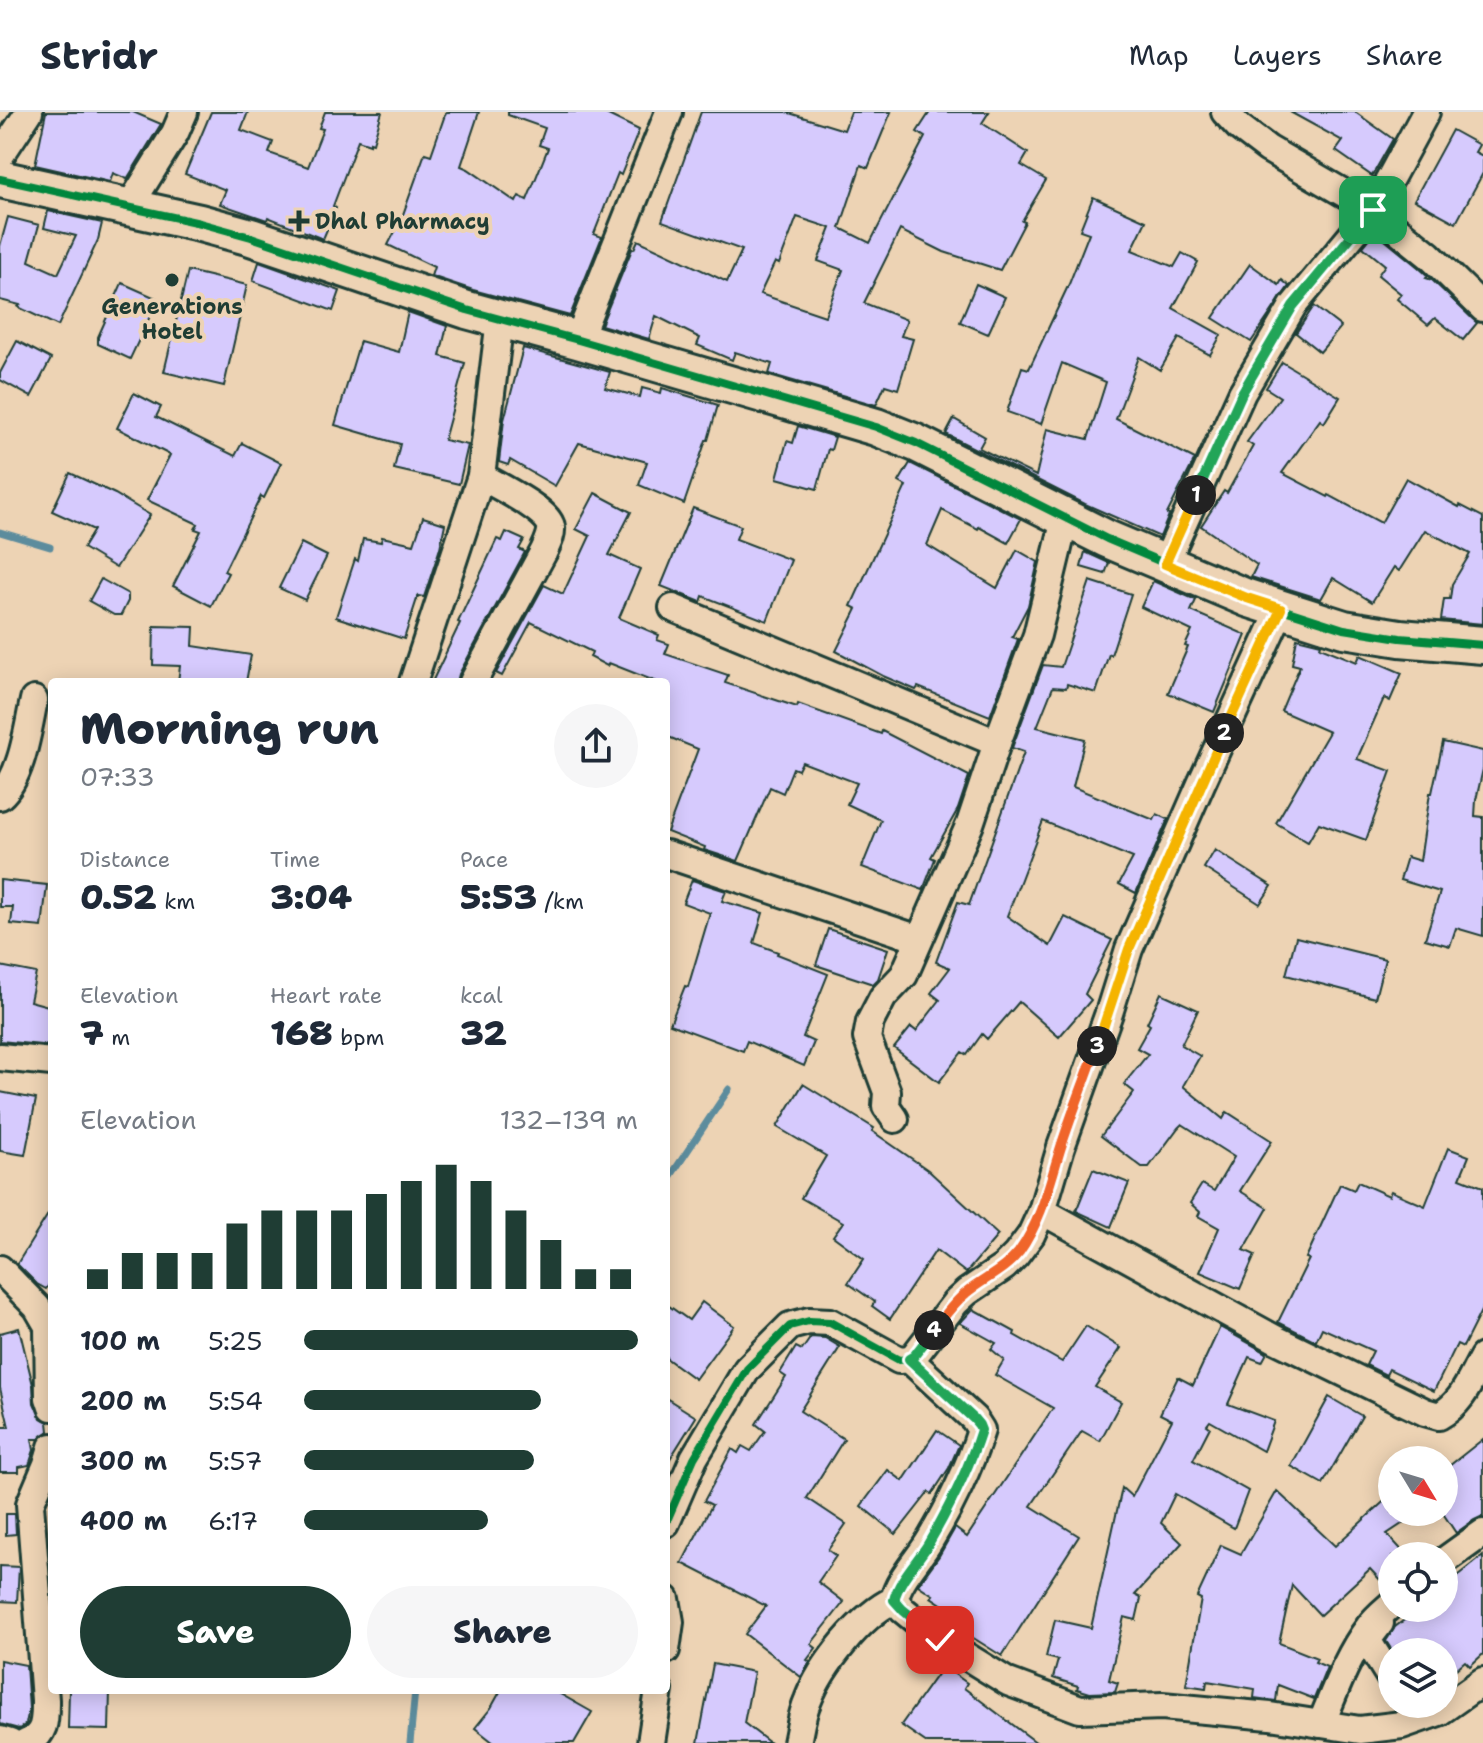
<!DOCTYPE html>
<meta charset="utf-8">
<style>
body{margin:0;font-family:"Shantell Sans",sans-serif;background:#f6f6f7;color:#1f2937;height:100vh;display:flex;flex-direction:column;font-size:30px;white-space:nowrap}
*{box-sizing:border-box;margin:0}
p{font-size:26px;color:#747a83}
.icon{flex:none;width:44px;height:44px;fill:none;stroke:currentColor;stroke-width:2;stroke-linecap:round;stroke-linejoin:round}
.map{position:relative;flex:1;overflow:hidden}
.sheet{position:absolute;left:48px;top:566px;width:622px;height:1016px;display:flex;flex-direction:column;background:#fff;border-radius:8px;box-shadow:0 4px 20px #0003}
.sheet>*{flex:none}
.needle{width:52px;rotate:128deg}
.tools{position:absolute;left:1378px;top:1334px;display:grid;gap:16px}
.tools a{display:grid;place-items:center;width:80px;height:80px;border-radius:50%;background:#fff;box-shadow:0 4px 20px #0003;font-size:40px}
.pin{position:absolute;display:grid;place-items:center;width:68px;height:68px;color:#fff;margin:-34px;border-radius:16px;box-shadow:0 4px 12px #0006}
.km{position:absolute;width:40px;height:40px;margin:-20px;border-radius:50%;background:#222;color:#fff;font-size:22px;line-height:40px;text-align:center}
.round{display:grid;place-items:center;flex:none;width:84px;height:84px;border-radius:42px;background:#f6f6f7}
.summary{display:flex;align-items:center;justify-content:space-between;height:136px;padding:0 32px}
h1{font-size:44px;font-weight:800;line-height:60px}
.figures{display:grid;grid-template-columns:repeat(3,1fr);gap:12px;height:136px;padding:8px 32px}
.figures div{display:grid;align-content:center}
.figures b{font-size:34px;font-weight:800}
.figures small{font-size:22px;font-weight:400}
.figures p{font-size:22px}
.chart{height:224px;padding:16px 32px}
.chart p{display:flex;justify-content:space-between}
.chart svg{width:100%;height:144px;margin-top:8px;stroke:#1f3d34;stroke-width:6}
.primary-button{display:flex;gap:16px;margin-top:auto;padding:16px 32px}
.primary-button a{flex:1;height:92px;border-radius:48px;background:#1f3d34;color:#fff;font-size:32px;font-weight:800;line-height:92px;text-align:center}
.primary-button a+a{background:#f6f6f7;color:#1f2937}
ul{padding:0 32px;list-style:none;font-size:26px}
li{display:grid;grid-template-columns:128px 96px 1fr;align-items:center;height:60px}
li i{height:20px;border-radius:10px;background:#1f3d34}
header{display:flex;align-items:center;gap:48px;box-sizing:border-box;height:112px;padding:0 40px;background:#fff;border-bottom:2px solid #e0e1e3}
header strong{font-size:38px}
nav{display:flex;gap:44px;margin-inline-start:auto;font-size:28px}
.map>svg:first-child{display:block}
.lines{fill:none;stroke-linecap:round;stroke-linejoin:round}
.stream{stroke:#5b8c9d;stroke-width:7}
.building{fill:#d6cafd;stroke:#1f3d34;stroke-width:2;fill-rule:evenodd}
.street-casing{stroke:#1f3d34;stroke-width:32}
.secondary-casing{stroke:#1f3d34;stroke-width:42}
.street{stroke:#edd3b4;stroke-width:26}
.secondary{stroke:#edd3b4;stroke-width:36}
.cycleway-casing{stroke:#edd3b4;stroke-width:13}
.cycleway{stroke:#00873e;stroke-width:8}
.split-1-casing{stroke:#fff;stroke-width:16}
.split-2-casing{stroke:#fff;stroke-width:16}
.split-3-casing{stroke:#fff;stroke-width:16}
.split-4-casing{stroke:#fff;stroke-width:16}
.split-5-casing{stroke:#fff;stroke-width:16}
.split-1{stroke:#22a559;stroke-width:10}
.split-2{stroke:#f5b400;stroke-width:10}
.split-3{stroke:#f5b400;stroke-width:10}
.split-4{stroke:#f0652b;stroke-width:10}
.split-5{stroke:#22a559;stroke-width:10}
.poi-dot{fill:#1f3d34;stroke:#edd3b4;stroke-width:3}
.labels{text-anchor:middle;stroke-width:8;stroke-linejoin:round;paint-order:stroke}
.poi-label{font-size:22px;font-weight:bold;fill:#1f3d34;stroke:#edd3b4;text-anchor:start}
</style>
<header>
<strong>Stridr</strong>
<nav><a>Map</a><a>Layers</a><a>Share</a></nav>
</header>
<div class="map">
<svg width="1483" height="1631" viewBox="0 0 1483 1631">
<rect width="100%" height="100%" fill="#edd3b4"/>
<filter id="ink" filterUnits="userSpaceOnUse"><feTurbulence type="fractalNoise" baseFrequency=".0125" numOctaves="2"/><feDisplacementMap in="SourceGraphic" scale="16" xChannelSelector="R" yChannelSelector="G"/><feConvolveMatrix kernelMatrix="1 2 1 2 8 2 1 2 1" color-interpolation-filters="sRGB"/></filter>
<g filter="url(#ink)">
<g class="lines">
<!-- stream -->
<g class="stream">
<polyline points="0,420 50,435"/>
<polyline points="666,1071 729,977"/>
<polyline points="410,1631 415,1578"/>
</g>
</g>
<!-- building -->
<g class="building">
<polygon points="46,0 133,0 161,12 127,67 113,61 110,70 35,53"/>
<polygon points="211,0 248,0 241,18 273,30 269,41 308,55 323,17 319,16 325,0 382,0 373,31 370,30 370,32 358,28 333,94 336,96 323,127 268,105 267,108 220,92 226,78 185,62"/>
<polygon points="446,0 479,0 461,54 468,57 516,90 519,84 527,88 548,36 539,33 545,16 508,3 508,0 602,0 639,18 621,63 618,61 594,122 602,125 570,204 473,178 431,164 434,155 388,133 401,108 425,41 431,43"/>
<path d="M 701,0 L 786,0 L 844,18 L 851,0 L 891,0 L 868,56 L 861,53 L 840,116 L 870,131 L 925,25 L 917,20 L 930,0 L 989,0 L 982,11 L 1028,41 L 1021,53 L 1046,68 L 1022,109 L 1025,110 L 1000,158 L 944,140 L 900,118 L 864,191 L 907,208 L 901,224 L 913,227 L 898,277 L 885,273 L 876,293 L 769,262 L 772,252 L 735,240 L 732,248 L 697,233 L 700,226 L 656,204 L 649,227 L 601,213 L 632,137 L 634,137 L 638,128 L 727,170 L 742,138 L 662,109 ZM 797,105 L 831,116 L 818,149 L 843,158 L 825,204 L 760,182 L 775,150 L 779,152 Z"/>
<polygon points="1290,0 1355,0 1393,27 1372,64 1336,39 1343,29"/>
<polygon points="1452,18 1479,33 1475,40 1483,44 1483,61 1456,111 1414,88"/>
<polygon points="1093,85 1146,109 1132,138 1174,155 1182,141 1198,150 1173,196 1221,223 1210,243 1179,226 1160,258 1139,245 1116,307 1195,347 1167,402 1169,403 1160,425 1085,392 946,322 954,307 985,325 979,336 1036,364 1047,317 1088,327 1106,270 1062,251 1041,312 1007,300 1022,255 1029,257 1069,172 1089,121 1080,118"/>
<polygon points="48,99 102,111 98,128 58,214 18,195 20,193 0,188 0,134 8,105 39,113 29,149 58,162 76,124 44,116"/>
<polygon points="1375,120 1418,155 1428,164 1426,166 1432,168 1477,211 1463,228 1435,206 1428,213 1397,187 1401,182 1378,163 1385,153 1363,135"/>
<polygon points="259,150 340,179 333,199 253,169"/>
<polygon points="1250,152 1279,173 1282,168 1289,174 1251,230 1213,206"/>
<polygon points="188,159 247,173 224,274 164,260"/>
<polygon points="122,171 158,187 130,247 98,232 98,225"/>
<polygon points="976,172 1005,185 988,222 960,210"/>
<polygon points="1314,194 1341,215 1320,240 1296,221"/>
<polygon points="408,200 447,214 440,244 465,251 444,328 468,333 459,372 394,357 400,332 335,313 360,229 399,240"/>
<polygon points="17,229 51,247 31,285 0,268 0,261"/>
<polygon points="523,236 610,260 605,276 640,285 642,276 661,281 662,276 718,293 708,328 706,328 684,392 639,373 647,350 579,331 555,374 510,348 508,353 499,350 504,308"/>
<polygon points="1282,250 1340,285 1324,311 1320,308 1282,361 1328,385 1329,383 1381,411 1406,366 1459,395 1460,393 1483,405 1483,512 1441,508 1444,487 1450,487 1452,472 1470,442 1425,418 1399,459 1394,455 1372,490 1333,466 1321,487 1251,465 1257,453 1201,414 1224,379 1227,381 1253,334 1247,330 1280,285 1266,276"/>
<polygon points="134,281 161,295 156,305 235,344 242,331 281,351 264,386 261,384 224,459 228,461 211,494 173,474 201,419 195,417 198,412 147,388 170,343 117,316"/>
<polygon points="798,314 835,325 831,338 828,337 817,377 777,366 787,329 793,331"/>
<polygon points="910,351 1021,407 1008,431 979,415 978,417 942,398 927,433 997,476 1017,438 1038,450 1028,494 1012,525 1018,527 990,604 918,575 916,578 883,564 836,539 857,497 851,494 906,374 899,370"/>
<polygon points="70,361 115,382 150,403 116,456 83,436 94,418 52,399"/>
<polygon points="595,381 631,400 609,443 640,457 619,506 659,523 657,528 669,532 665,542 728,563 725,571 797,595 798,592 881,622 882,619 969,664 958,697 931,745 935,747 923,778 862,755 881,708 847,692 857,671 802,650 798,658 793,656 783,681 770,675 738,749 704,738 705,735 667,720 698,637 666,624 666,570 657,570 609,551 607,554 590,545 592,540 531,510 502,564 496,561 544,473 563,482 590,424 576,417"/>
<polygon points="693,396 741,414 736,427 791,448 767,509 703,484 701,490 661,474"/>
<polygon points="423,405 445,412 440,436 424,485 418,484 404,527 336,505 355,447 358,449 363,427 381,430 382,425 414,432"/>
<polygon points="506,420 524,428 519,437 525,440 459,562 457,570 432,570 460,511 458,510 497,427 502,429"/>
<polygon points="301,431 327,444 305,488 279,476"/>
<polygon points="1085,440 1109,451 1105,462 1081,455"/>
<polygon points="101,467 128,482 128,489 121,503 114,503 89,489"/>
<polygon points="1090,469 1131,482 1111,543 1109,542 1096,581 1067,572 1066,576 1053,575 1037,615 1085,627 1073,675 1154,708 1157,702 1168,707 1136,781 1119,772 1133,746 1043,709 1007,804 1050,834 1065,805 1112,828 1085,882 1091,888 1059,925 1019,890 987,927 982,922 967,943 962,940 939,970 894,936 911,915 916,919 940,888 931,881 950,856 936,850 958,790 969,793 1024,640 1012,636 1043,553 1061,555"/>
<polygon points="1153,469 1196,488 1191,499 1246,523 1214,600 1168,581 1188,535 1185,534 1192,519 1141,495"/>
<polygon points="154,514 194,515 193,534 251,543 246,570 178,570 180,554 153,553"/>
<polygon points="1297,526 1321,532 1320,535 1357,550 1360,543 1402,561 1390,589 1384,586 1357,647 1391,659 1366,728 1319,711 1308,730 1276,711 1329,620 1281,599 1300,554 1292,552"/>
<polygon points="1443,630 1483,639 1483,657 1476,688 1475,704 1483,705 1483,824 1456,816 1450,834 1425,827 1440,780 1400,768 1407,745 1420,749 1430,681 1432,681"/>
<polygon points="1215,738 1272,774 1260,792 1204,756"/>
<polygon points="0,768 47,773 42,815 11,812 13,795 0,795"/>
<polygon points="692,768 726,779 722,789 763,801 754,831 778,840 777,842 828,862 803,925 814,930 804,954 747,929 743,939 670,912 685,874 688,875 710,801 683,791"/>
<polygon points="828,817 888,837 878,867 873,872 816,853"/>
<polygon points="1296,825 1385,847 1375,886 1286,863"/>
<polygon points="0,854 36,861 30,889 52,895 52,934 0,929"/>
<polygon points="1161,881 1198,898 1181,933 1200,944 1183,974 1223,1007 1227,1000 1272,1029 1240,1079 1268,1096 1244,1138 1255,1143 1240,1177 1200,1160 1219,1116 1198,1104 1200,1100 1190,1091 1202,1072 1214,1079 1234,1045 1182,1012 1178,1016 1149,1055 1142,1055 1101,1024 1134,980 1124,972 1148,942 1137,936 1150,913 1147,911"/>
<polygon points="803,972 874,1016 872,1019 928,1058 998,1123 966,1161 936,1138 890,1207 872,1194 875,1190 848,1171 864,1147 833,1124 843,1110 801,1086 826,1044 777,1015"/>
<polygon points="0,980 36,987 25,1043 0,1039"/>
<polygon points="1448,1036 1469,1044 1460,1066 1483,1075 1483,1195 1463,1235 1457,1232 1434,1279 1389,1257 1386,1263 1366,1253 1373,1239 1322,1216 1316,1229 1278,1210 1309,1147 1306,1146 1340,1072 1354,1078 1358,1070 1389,1084 1391,1079 1425,1094"/>
<polygon points="1093,1057 1129,1071 1111,1115 1076,1099"/>
<polygon points="52,1096 52,1168 46,1177 37,1172 17,1152"/>
<polygon points="702,1190 734,1214 695,1267 666,1246 666,1192 689,1208"/>
<polygon points="973,1197 1015,1220 1014,1223 1062,1250 1086,1214 1121,1236 1095,1275 1121,1290 1100,1329 1082,1319 1031,1394 1079,1424 1002,1544 967,1522 973,1513 931,1485 933,1483 918,1473 939,1444 955,1416 967,1425 1053,1296 995,1263 1004,1248 991,1237 996,1231 960,1211"/>
<polygon points="1220,1215 1267,1241 1262,1250 1249,1245 1228,1292 1274,1309 1263,1339 1210,1309 1207,1313 1210,1315 1193,1348 1248,1379 1234,1416 1175,1382 1161,1411 1182,1431 1135,1483 1141,1486 1136,1508 1124,1505 1109,1568 1118,1571 1115,1580 1090,1581 1077,1577 1078,1574 1053,1566 1058,1548 1046,1545 1055,1508 1091,1516 1122,1376 1132,1385 1172,1308 1160,1302 1178,1265 1193,1273"/>
<polygon points="19,1216 33,1273 34,1291 41,1306 48,1310 49,1319 39,1327 32,1327 34,1338 29,1353 19,1355 19,1360 0,1360 0,1315 9,1315 0,1276 0,1221"/>
<polygon points="811,1225 825,1226 840,1235 800,1299 844,1327 807,1386 846,1412 828,1438 836,1444 818,1470 844,1490 811,1532 816,1536 807,1548 810,1550 801,1565 745,1522 766,1494 682,1451 712,1393 704,1389 732,1337 738,1341 742,1334 751,1339 765,1319 756,1312 786,1265 780,1261 796,1235 802,1238"/>
<polygon points="1329,1285 1362,1304 1323,1372 1291,1354"/>
<polygon points="666,1286 696,1305 666,1353"/>
<polygon points="937,1318 959,1333 956,1340 949,1356 932,1382 929,1380 896,1422 861,1394 888,1358 903,1369"/>
<polygon points="1483,1327 1483,1404 1474,1408 1456,1421 1444,1403 1444,1358"/>
<polygon points="1277,1379 1335,1434 1392,1382 1392,1400 1420,1400 1387,1422 1407,1444 1392,1444 1392,1463 1383,1471 1370,1457 1320,1503 1292,1473 1279,1531 1317,1546 1315,1550 1327,1555 1314,1587 1278,1573 1276,1589 1254,1586 1255,1577 1207,1569 1206,1576 1186,1573 1201,1487 1197,1485 1221,1433 1241,1442"/>
<polygon points="6,1402 15,1402 16,1422 6,1423"/>
<polygon points="1483,1444 1483,1542 1470,1554 1465,1549 1456,1557 1444,1543 1444,1540 1393,1540 1386,1529 1395,1515 1420,1496 1444,1496 1444,1475"/>
<polygon points="0,1454 19,1455 17,1490 0,1489"/>
<polygon points="0,1548 26,1553 29,1597 26,1612 19,1617 0,1612"/>
<polygon points="713,1552 754,1560 744,1611 770,1631 698,1631"/>
<polygon points="943,1554 967,1571 964,1576 1037,1631 927,1631 901,1613"/>
<polygon points="69,1578 110,1578 109,1618 68,1617"/>
<polygon points="501,1578 553,1578 592,1600 574,1631 494,1631 475,1616 491,1596"/>
</g>
<g class="lines">
<!-- street casing -->
<g class="street-casing">
<g id="street">
<polyline points="1225,0 1239,15 1268,37 1373,98 1429,143 1483,196"/>
<polyline points="0,44 29,0"/>
<polyline points="129,95 175,21 184,0"/>
<polyline points="578,228 669,0"/>
<polyline points="1165,452 1242,281 1293,194 1373,98 1426,0"/>
<polyline points="673,496 997,631"/>
<polyline points="413,570 481,364 500,207"/>
<path d="M 473,570 L 544,439 C 547,432 552,423 551,415 C 550,399 496,373 481,364"/>
<path d="M 0,684 C 22,665 28,616 34,588"/>
<polyline points="666,742 919,827"/>
<polyline points="0,945 52,950"/>
<polyline points="895,1007 886,994 887,980 867,926 870,910 883,885 904,863 970,712 997,631 1037,523 1065,407"/>
<path d="M 1042,1099 L 1277,1228 L 1425,1300 L 1439,1304 C 1463,1291 1470,1268 1483,1245"/>
<polyline points="0,1157 37,1195 48,1214 49,1286 52,1295"/>
<polyline points="666,1411 694,1346 747,1257 790,1214 809,1209 830,1210 899,1248 909,1247 914,1244 955,1191 967,1180 1004,1155 1016,1143 1031,1123 1042,1099 1061,1035 1109,901 1129,837 1201,672 1281,497"/>
<polyline points="1444,1449 1483,1421"/>
<polyline points="666,1487 670,1510 666,1538"/>
<polyline points="894,1488 903,1498 940,1528 1008,1570 1080,1597 1162,1594 1270,1604 1360,1618 1402,1613 1439,1600 1483,1569"/>
<polyline points="1380,1511 1367,1528 1392,1568"/>
<path d="M 1321,1612 C 1335,1579 1347,1544 1369,1515 C 1375,1506 1384,1499 1392,1492"/>
<polyline points="0,1628 10,1631"/>
<path d="M 26,1631 C 46,1623 45,1607 45,1588 L 30,1392 L 47,1352 L 52,1335"/>
<polyline points="651,1631 659,1578"/>
<path d="M 797,1631 C 800,1617 802,1601 808,1588 C 821,1554 861,1503 894,1488 C 899,1466 919,1447 930,1428 C 949,1397 970,1354 981,1318 L 974,1307 L 909,1247"/>
</g>
</g>
<!-- secondary casing -->
<g class="secondary-casing">
<polyline id="secondary" points="0,67 200,111 251,125 467,198 578,228 876,315 916,331 1107,427 1247,486 1344,517 1400,526 1483,533"/>
</g>
<!-- street -->
<use href="#street" class="street"/>
<!-- secondary -->
<use href="#secondary" class="secondary"/>
<!-- cycleway casing -->
<g class="cycleway-casing">
<g id="cycleway">
<polyline points="0,67 200,111 251,125 467,198 578,228 876,315 916,331 1107,427 1247,486 1344,517 1400,526 1483,533"/>
<polyline points="666,1411 694,1346 747,1257 790,1214 809,1209 830,1210 899,1248 909,1247 914,1244 955,1191 967,1180 1004,1155 1016,1143 1031,1123 1042,1099 1061,1035 1109,901 1129,837 1201,672 1281,497"/>
</g>
</g>
<!-- cycleway -->
<use href="#cycleway" class="cycleway"/>
</g>
</g>
<g class="lines" filter="url(#ink)">
<!-- split-1 casing -->
<g class="split-1-casing">
<polyline id="split-1" points="1196,383 1242,281 1293,194 1373,98"/>
</g>
<!-- split-2 casing -->
<g class="split-2-casing">
<polyline id="split-2" points="1196,383 1165,452 1247,486 1281,497 1224,621"/>
</g>
<!-- split-3 casing -->
<g class="split-3-casing">
<polyline id="split-3" points="1097,934 1129,837 1224,621"/>
</g>
<!-- split-4 casing -->
<g class="split-4-casing">
<path id="split-4" d="M 934,1218 C 944,1205 953,1191 966,1181 C 983,1167 1005,1158 1019,1140 C 1041,1109 1049,1074 1060,1038 C 1071,1003 1085,969 1097,934"/>
</g>
<!-- split-5 casing -->
<g class="split-5-casing">
<path id="split-5" d="M 934,1218 L 914,1244 L 909,1247 L 974,1307 L 979,1313 L 981,1318 C 969,1356 947,1400 927,1434 C 916,1451 899,1468 894,1488 L 903,1498 L 940,1528"/>
</g>
<!-- split-1 -->
<use href="#split-1" class="split-1"/>
<!-- split-2 -->
<use href="#split-2" class="split-2"/>
<!-- split-3 -->
<use href="#split-3" class="split-3"/>
<!-- split-4 -->
<use href="#split-4" class="split-4"/>
<!-- split-5 -->
<use href="#split-5" class="split-5"/>
</g>
<!-- markers -->
<g class="poi-dot">
<path d="M295 97h8v8h8v8h-8v8h-8v-8h-8v-8h8z"/>
<circle cx="172" cy="168" r="8"/>
</g>
<g class="labels">
<!-- poi labels -->
<g class="poi-label">
<text x="315" y="117">Dhal Pharmacy</text>
<text x="172" y="202" text-anchor="middle">Generations<tspan x="172" dy="25">Hotel</tspan></text>
</g>
</g>
</svg>
<div class="tools">
<a><svg class="needle" viewBox="-14 -14 28 28"><path d="M0-13l5 13h-10z" fill="#e53935"/><path d="M0 13l5-13h-10z" fill="#747a83"/></svg></a>
<a><svg class="icon" aria-label="locate" viewBox="0 0 24 24"><circle cx="12" cy="12" r="6"/><path d="M12 2v4M12 18v4M2 12h4M18 12h4"/></svg></a>
<a><svg class="icon" aria-label="layers" viewBox="0 0 24 24"><path d="M12 4l9 5-9 5-9-5zM3 14l9 5 9-5"/></svg></a>
</div>
<div class="pin" style="left:1373px;top:98px;background:#1e9e55"><svg class="icon" aria-label="arrive" viewBox="0 0 24 24"><path d="M6 21V4h12l-3 4 3 4H6"/></svg></div>
<div class="pin" style="left:940px;top:1528px;background:#d93025"><svg class="icon" aria-label="check" viewBox="0 0 24 24"><path d="M5 12l5 5 9-10"/></svg></div>
<b class="km" style="left:1196px;top:383px">1</b>
<b class="km" style="left:1224px;top:621px">2</b>
<b class="km" style="left:1097px;top:934px">3</b>
<b class="km" style="left:934px;top:1218px">4</b>
<section class="sheet">
<div class="summary"><div><h1>Morning run</h1><p>07:33</p></div><a class="round"><svg class="icon" aria-label="share" viewBox="0 0 24 24"><path d="M12 15V3M7 8l5-5 5 5M5 13v7h14v-7"/></svg></a></div>
<div class="figures">
<div><p>Distance</p><b>0.52<small> km</small></b></div>
<div><p>Time</p><b>3:04</b></div>
<div><p>Pace</p><b>5:53<small> /km</small></b></div>
</div>
<div class="figures">
<div><p>Elevation</p><b>7<small> m</small></b></div>
<div><p>Heart rate</p><b>168<small> bpm</small></b></div>
<div><p>kcal</p><b>32</b></div>
</div>
<div class="chart"><p><span>Elevation</span>132–139 m</p>
<svg viewBox="0 0 160 44" preserveAspectRatio="none"><path d="M5 44V38M15 44V33M25 44V33M35 44V33M45 44V24M55 44V20M65 44V20M75 44V20M85 44V15M95 44V11M105 44V6M115 44V11M125 44V20M135 44V29M145 44V38M155 44V38"/></svg>
</div>
<ul>
<li><b>100 m</b>5:25<i style="width:100%"></i></li>
<li><b>200 m</b>5:54<i style="width:71%"></i></li>
<li><b>300 m</b>5:57<i style="width:69%"></i></li>
<li><b>400 m</b>6:17<i style="width:55%"></i></li>
</ul>
<div class="primary-button"><a>Save</a><a>Share</a></div>
</section>
</div>
